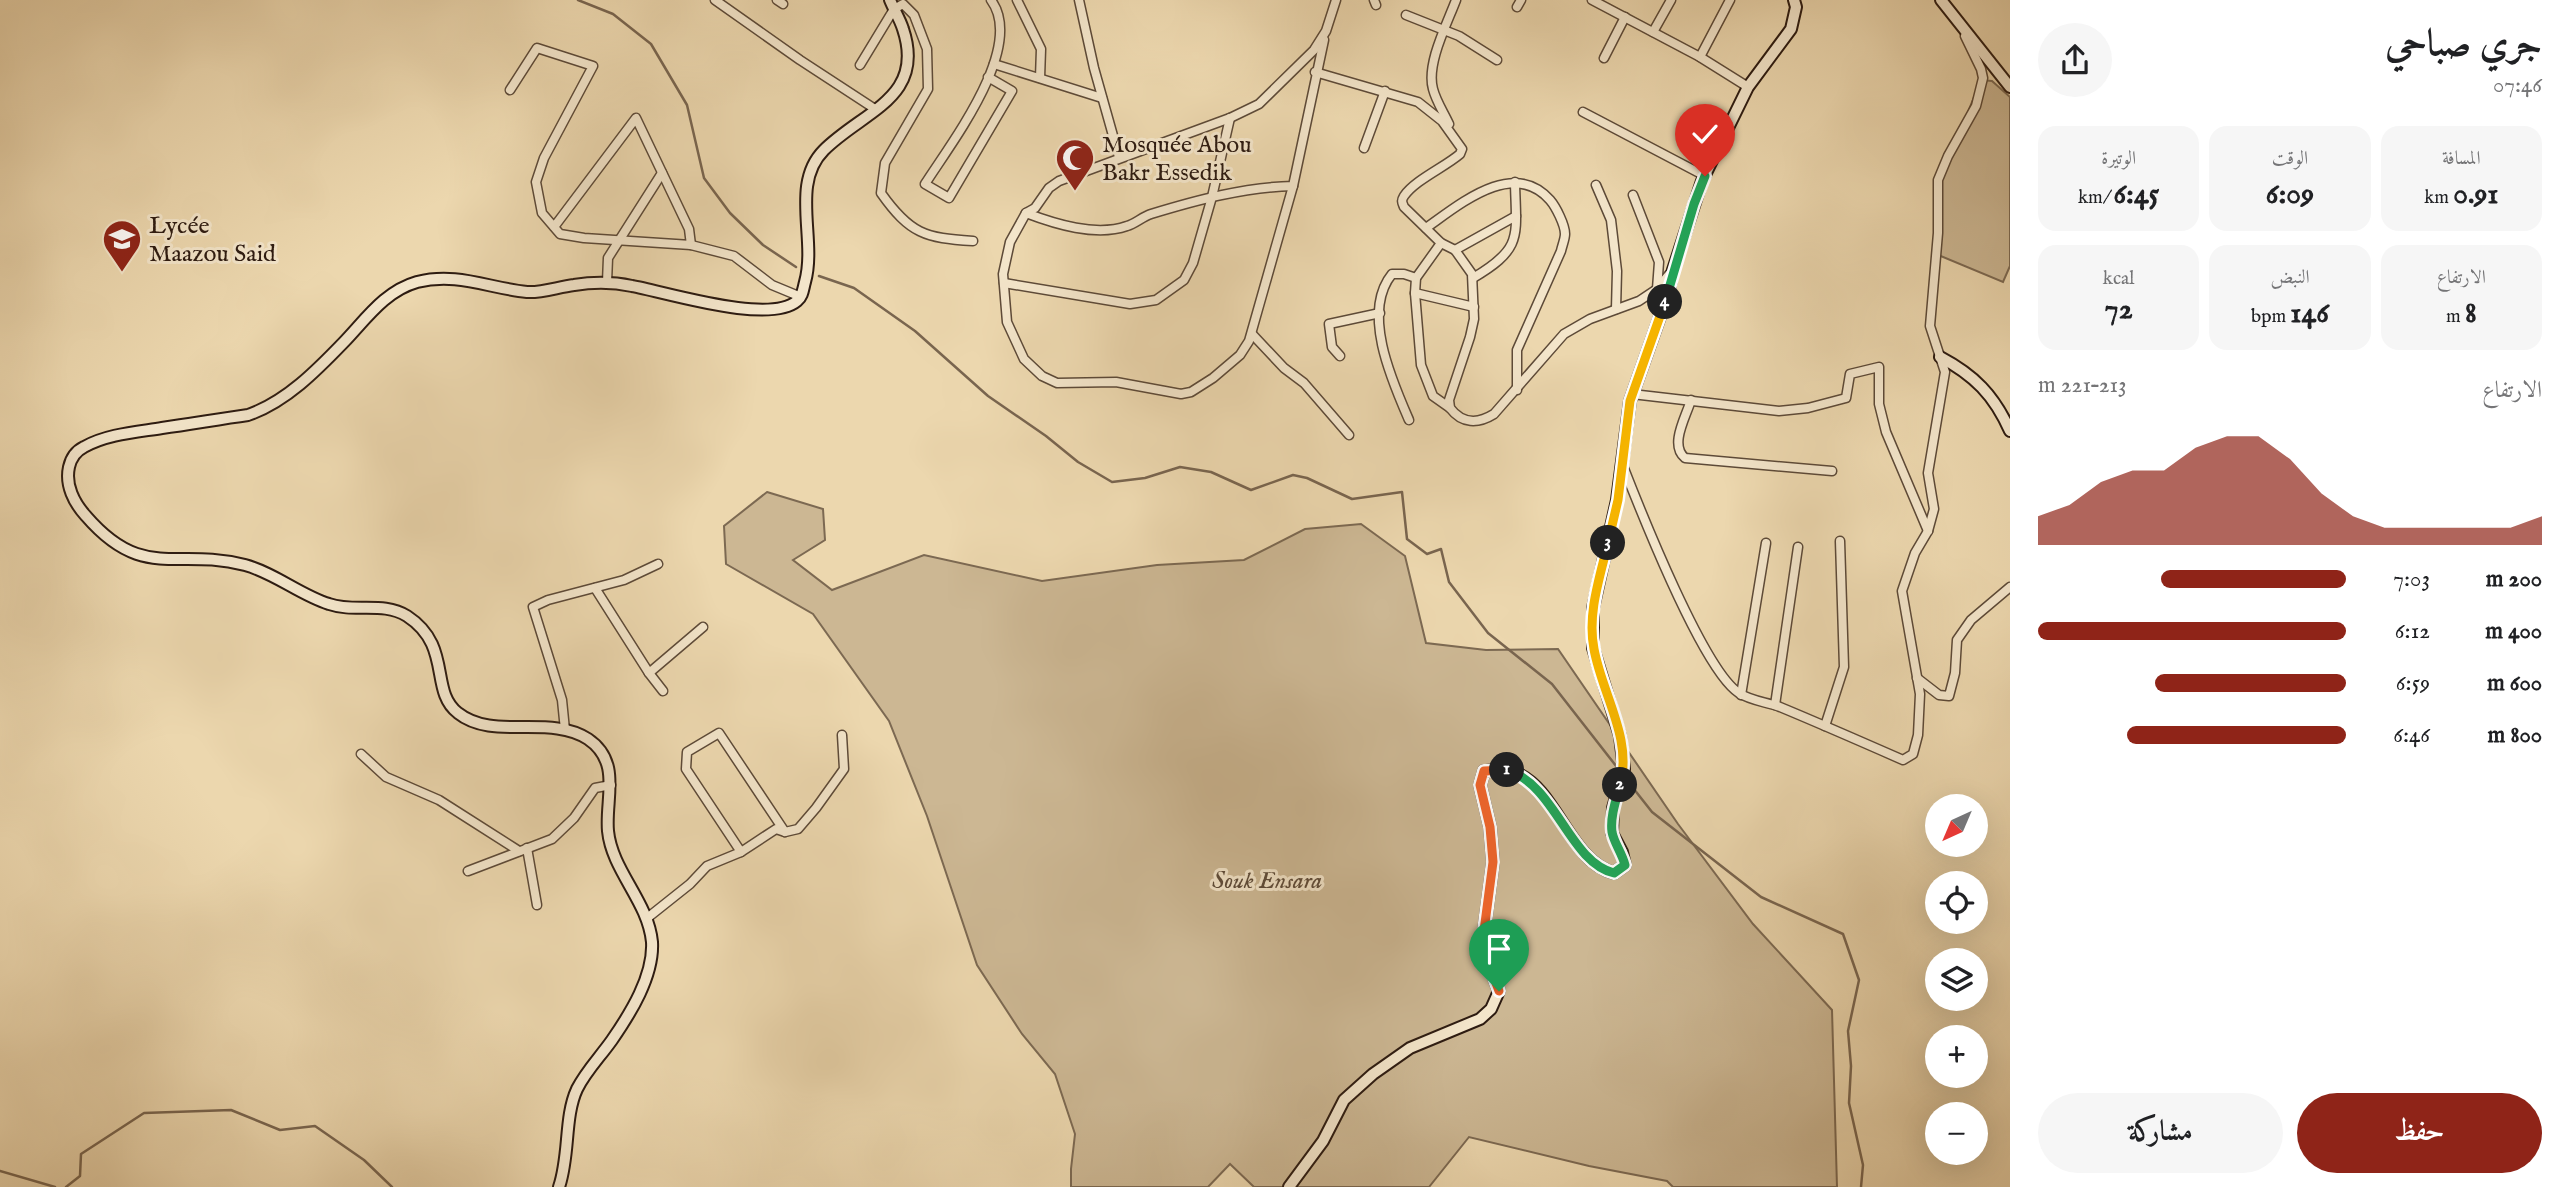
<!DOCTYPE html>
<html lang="ar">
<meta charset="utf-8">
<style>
body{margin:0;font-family:"IM FELL English",Amiri,serif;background:#f6f6f6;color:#202124;direction:rtl;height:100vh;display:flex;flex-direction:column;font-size:26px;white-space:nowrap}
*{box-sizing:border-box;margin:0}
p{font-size:23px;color:#757577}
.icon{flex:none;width:38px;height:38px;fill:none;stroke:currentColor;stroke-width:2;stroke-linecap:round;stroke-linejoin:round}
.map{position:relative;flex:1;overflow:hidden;direction:ltr}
.sheet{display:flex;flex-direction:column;background:#fff;width:560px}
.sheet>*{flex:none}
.needle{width:46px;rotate:224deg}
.tools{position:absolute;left:1925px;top:794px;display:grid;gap:14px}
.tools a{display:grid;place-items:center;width:63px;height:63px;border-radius:50%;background:#fff;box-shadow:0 7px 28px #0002;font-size:35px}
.pin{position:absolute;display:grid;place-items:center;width:60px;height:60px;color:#fff;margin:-72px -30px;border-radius:50% 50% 50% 0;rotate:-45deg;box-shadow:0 0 7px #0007}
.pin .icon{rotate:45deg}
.km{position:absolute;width:35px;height:35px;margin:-18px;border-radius:50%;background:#222;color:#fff;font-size:19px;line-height:35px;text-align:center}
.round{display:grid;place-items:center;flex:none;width:74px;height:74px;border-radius:37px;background:#f6f6f6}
.head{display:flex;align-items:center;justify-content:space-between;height:119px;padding:0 28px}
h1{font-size:38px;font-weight:800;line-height:52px}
.metrics{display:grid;grid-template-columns:repeat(3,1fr);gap:10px;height:119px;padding:7px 28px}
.metrics div{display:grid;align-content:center;border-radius:18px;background:#f6f6f6;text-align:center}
.metrics b{font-size:30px;font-weight:800}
.metrics small{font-size:19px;font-weight:400}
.metrics p{font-size:19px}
.chart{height:196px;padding:14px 28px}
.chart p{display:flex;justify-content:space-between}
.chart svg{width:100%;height:126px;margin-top:7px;fill:#8f2418;opacity:.7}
.button{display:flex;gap:14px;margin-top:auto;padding:14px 28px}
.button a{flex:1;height:80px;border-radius:42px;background:#8f2418;color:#fff;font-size:28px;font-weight:800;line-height:80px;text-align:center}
.button a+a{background:#f6f6f6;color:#202124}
ul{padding:0 28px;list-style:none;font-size:23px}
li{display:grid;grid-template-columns:112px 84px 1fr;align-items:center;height:52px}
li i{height:18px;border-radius:9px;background:#8f2418}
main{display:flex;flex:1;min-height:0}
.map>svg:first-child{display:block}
.green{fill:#ccb793;stroke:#7c6952;stroke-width:2}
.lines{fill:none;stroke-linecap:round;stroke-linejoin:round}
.stream{stroke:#79654f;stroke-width:2.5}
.street-casing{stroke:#5d4a38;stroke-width:11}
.secondary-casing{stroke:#2d1b11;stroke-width:14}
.street{stroke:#f3e5ca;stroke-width:8}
.secondary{stroke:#f3e5ca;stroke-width:10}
.split-1-casing{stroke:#fff;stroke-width:14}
.split-2-casing{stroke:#fff;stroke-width:14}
.split-3-casing{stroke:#fff;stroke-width:14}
.split-4-casing{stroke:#fff;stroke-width:14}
.split-5-casing{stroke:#fff;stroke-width:14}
.split-1{stroke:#f0652b;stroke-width:9}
.split-2{stroke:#22a559;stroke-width:9}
.split-3{stroke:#f5b400;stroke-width:9}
.split-4{stroke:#f5b400;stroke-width:9}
.split-5{stroke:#22a559;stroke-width:9}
.labels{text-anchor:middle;stroke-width:6;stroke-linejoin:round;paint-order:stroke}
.poi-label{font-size:24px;fill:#2d1b11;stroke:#f3e5ca;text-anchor:start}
.park-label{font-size:24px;font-style:italic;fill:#5d4a38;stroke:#f3e5ca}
</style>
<main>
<section class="sheet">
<div class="head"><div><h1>جري صباحي</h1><p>07:46</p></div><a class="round"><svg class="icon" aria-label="share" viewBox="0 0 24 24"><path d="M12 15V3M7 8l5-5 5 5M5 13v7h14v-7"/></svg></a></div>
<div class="metrics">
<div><p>المسافة</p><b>0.91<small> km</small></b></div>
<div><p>الوقت</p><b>6:09</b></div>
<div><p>الوتيرة</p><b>6:45<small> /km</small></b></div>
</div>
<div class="metrics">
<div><p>الارتفاع</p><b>8<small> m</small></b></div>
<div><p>النبض</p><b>146<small> bpm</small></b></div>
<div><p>kcal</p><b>72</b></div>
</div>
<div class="chart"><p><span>الارتفاع</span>213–221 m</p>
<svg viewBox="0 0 160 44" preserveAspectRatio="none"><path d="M0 44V34L10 30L20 22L30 18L40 18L50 10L60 6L70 6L80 14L90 26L100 34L110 38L120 38L130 38L140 38L150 38L160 34V44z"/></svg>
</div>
<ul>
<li><b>200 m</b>7:03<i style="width:60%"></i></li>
<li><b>400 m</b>6:12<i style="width:100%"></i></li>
<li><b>600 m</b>6:59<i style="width:62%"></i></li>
<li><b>800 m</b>6:46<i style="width:71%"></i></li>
</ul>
<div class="button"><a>حفظ</a><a>مشاركة</a></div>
</section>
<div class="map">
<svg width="2010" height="1187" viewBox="0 0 2010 1187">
<rect width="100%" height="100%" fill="#ecd7ae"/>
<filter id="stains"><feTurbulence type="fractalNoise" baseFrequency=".00286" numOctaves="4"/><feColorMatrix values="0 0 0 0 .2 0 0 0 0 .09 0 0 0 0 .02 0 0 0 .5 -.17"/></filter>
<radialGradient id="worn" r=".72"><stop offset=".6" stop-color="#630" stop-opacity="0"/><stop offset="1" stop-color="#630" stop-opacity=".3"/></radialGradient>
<!-- green -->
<g class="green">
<polygon points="1981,80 1992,81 2010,97 2010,266 2003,282 1936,254 1941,178"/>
<polygon points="767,492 823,509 825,540 793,560 832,590 924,555 1042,581 1157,565 1244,560 1305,529 1361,524 1405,556 1426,643 1486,650 1558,649 1678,824 1753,924 1832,1010 1837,1187 1673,1187 1667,1181 1589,1166 1469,1137 1429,1187 1254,1187 1230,1164 1208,1187 1071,1187 1071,1169 1075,1134 1055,1074 1022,1034 977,965 927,816 889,721 813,614 726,564 724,526"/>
</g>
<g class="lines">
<!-- stream -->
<g class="stream">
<polyline points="578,0 613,14 651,44 687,105 704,178 730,213 763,245 796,267"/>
<polyline points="819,276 854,288 915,331 988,396 1046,436 1078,462 1112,482 1145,478 1180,467 1211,472 1251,490 1293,475 1307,478 1352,499 1402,492 1407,539 1427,554 1441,549 1449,582 1488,633 1552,684 1620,771"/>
<polyline points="1626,779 1652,812 1761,897 1843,934 1859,980 1848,1031 1851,1066 1849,1103 1863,1165 1861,1187"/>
<polyline points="0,1171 55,1187"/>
<polyline points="66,1187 80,1176 81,1154 144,1113 231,1110 280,1130 315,1126 364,1160 392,1187"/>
</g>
<!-- street casing -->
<g class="street-casing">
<g id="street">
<polyline points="715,0 800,60 875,109"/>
<polyline points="777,0 783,4"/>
<polyline points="1017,0 1041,49 1040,78"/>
<polyline points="1079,0 1094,68 1119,157"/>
<polyline points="1374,0 1376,5"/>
<polyline points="1592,0 1700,57 1748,87"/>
<polyline points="1517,7 1521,0"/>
<polyline points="1406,15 1459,36 1497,60"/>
<polyline points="1653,32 1671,0"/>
<polyline points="1700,57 1730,0"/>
<polyline points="1604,58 1625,17"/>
<polyline points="994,64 1102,98"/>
<path d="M 860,65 L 894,9 L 903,4 L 914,15 L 927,49 L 928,89 L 885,163 L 881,193 C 910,234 925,238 973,241"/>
<path d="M 1315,72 L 1418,102 L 1442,121 L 1462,149 L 1460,154 C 1445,167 1415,180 1404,196 C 1401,201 1402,202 1404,207 L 1441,243 L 1455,250 L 1472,274 L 1474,319 L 1470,337 L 1449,400 L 1450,408 C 1462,424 1478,424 1494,414 L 1564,334 L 1590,319 L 1639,301 L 1657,289 L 1671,272"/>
<path d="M 988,77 L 1012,91 L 949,198 L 925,184 C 951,143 1026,47 991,0"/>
<polyline points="510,90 537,48 593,66 544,158 536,182 542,213 560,234 584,238 691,245 689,229 636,118 554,227"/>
<polyline points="1583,112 1705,176"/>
<path d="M 1449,124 C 1444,113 1436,101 1433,89 C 1426,64 1447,24 1456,0"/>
<polyline points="1364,148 1385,91"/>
<polyline points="1596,185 1611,220 1617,271 1616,309"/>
<polyline points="1293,186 1249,341 1240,355 1213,378 1191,392 1181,394 1116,382 1057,383 1042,376 1024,359 1007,322 1003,274 1010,242 1026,213 1035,208 1049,188 1059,181 1230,118 1259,104 1314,50 1326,31 1336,0"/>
<polyline points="1633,195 1659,262 1657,289"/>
<path d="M 1026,213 C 1055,224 1096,237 1127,226 C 1135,224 1142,217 1151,214 C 1197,200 1245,187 1293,186 L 1324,40"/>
<path d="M 1426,228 C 1459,205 1513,158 1550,200 C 1556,207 1565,225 1565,234 C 1565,239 1562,246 1561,251 L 1517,350 L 1517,390"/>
<polyline points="1441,243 1416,278 1415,293 1421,365 1433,396 1450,408"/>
<polyline points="691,245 734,256 772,285 801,297"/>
<polyline points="1455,250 1516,216"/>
<path d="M 1473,278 C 1524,248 1516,236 1515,182"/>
<polyline points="607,282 608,258 662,173"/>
<polyline points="1004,283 1130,304 1156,300 1184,280 1193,263 1212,197 1230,118"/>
<polyline points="1415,293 1474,307"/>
<polyline points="1252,334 1284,368 1304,383 1349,435"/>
<polyline points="1340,356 1332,347 1329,324 1380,313"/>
<polyline points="1632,394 1779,411 1808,408 1846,398 1850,374 1879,367 1879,404 1886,432 1928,531"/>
<path d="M 1691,400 C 1686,417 1669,445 1685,458 L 1832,471"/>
<path d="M 1409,420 C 1392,381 1361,312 1392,274 L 1404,274 L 1416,278"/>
<path d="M 1623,466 C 1641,512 1704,671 1739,693 C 1751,701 1767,702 1780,707 C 1821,724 1862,742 1903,760 L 1913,754 L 1918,735 L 1920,694 L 1902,591 L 1915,553 L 1928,531 L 1934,509 L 1928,473 L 1945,372 L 1930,326 L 1938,233 L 1938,180 L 1948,156 L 1976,106 L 1983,78 L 1981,69 L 1965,36"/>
<polyline points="595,588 649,673 663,691"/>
<polyline points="649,673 703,627"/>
<polyline points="1917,678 1939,695 1949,696 1955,673 1957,640 1971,620 2010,587"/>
<polyline points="1741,695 1766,543"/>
<polyline points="1775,705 1798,547"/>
<polyline points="1825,726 1844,667 1840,541"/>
<polyline points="565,730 562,700 533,607 548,600 624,580 658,564"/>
<polyline points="361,754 386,777 439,800 519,851"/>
<polyline points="527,848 537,905"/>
<polyline points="741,852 686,769 687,752 719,733 785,832"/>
<polyline points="468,871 552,839 574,818 595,788 611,785"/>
<polyline points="646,919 690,884 707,866 741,852 776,829 785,832 798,829 816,808 844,769 842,735"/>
</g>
</g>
<!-- secondary casing -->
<g class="secondary-casing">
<g id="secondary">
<polyline points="1941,0 2010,87"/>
<path d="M 1940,357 C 1974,375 1994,395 2010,431"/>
<path d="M 559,1187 C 570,1155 564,1117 577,1089 C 586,1071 600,1057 612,1040 C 630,1014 654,976 652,942 C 648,901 612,871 608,831 C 605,799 622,762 588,739 C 550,714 493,741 458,713 C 429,691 453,646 407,616 C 383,601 355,613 329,604 C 300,595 275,573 245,565 C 176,547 143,582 86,516 C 74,503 65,485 69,467 C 71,458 76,451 84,447 C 107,434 137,432 162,428 C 191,424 219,419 248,415 C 286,402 317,370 344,342 C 366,319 385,291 417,282 C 457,272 488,288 527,292 C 542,293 558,287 574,285 C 593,282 613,282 632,286 C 666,292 769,325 797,301 C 803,296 803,289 805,282 C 817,239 790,184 824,150 C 863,111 926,98 903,29 C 900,19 894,10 890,0"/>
<path d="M 1289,1187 L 1323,1141 L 1344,1100 L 1373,1074 L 1410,1048 L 1480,1019 L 1491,1009 L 1499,991 L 1482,946 L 1493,862 L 1490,827 L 1480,785 L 1484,771 C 1496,770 1505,769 1516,773 C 1556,788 1570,862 1614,873 L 1625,865 L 1622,852 L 1612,833 L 1613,808 L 1624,769 L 1620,736 L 1593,648 L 1593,608 L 1617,500 L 1630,401 L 1668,294 L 1673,270 L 1702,181 L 1748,87 L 1791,29 L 1796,7 L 1794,0"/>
</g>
</g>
<!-- street -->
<use href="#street" class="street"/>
<!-- secondary -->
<use href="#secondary" class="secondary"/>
</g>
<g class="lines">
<!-- split-1 casing -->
<g class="split-1-casing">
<polyline id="split-1" points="1499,991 1482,946 1493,862 1490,827 1480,785 1484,771 1507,770"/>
</g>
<!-- split-2 casing -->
<g class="split-2-casing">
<path id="split-2" d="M 1507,770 C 1556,785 1569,862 1614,873 L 1625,865 C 1622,853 1614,843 1612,832 C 1610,817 1616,800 1620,785"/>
</g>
<!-- split-3 casing -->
<g class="split-3-casing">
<path id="split-3" d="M 1608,543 C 1600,577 1587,614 1594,649 C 1602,694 1633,739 1620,785"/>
</g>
<!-- split-4 casing -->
<g class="split-4-casing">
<polyline id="split-4" points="1608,543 1618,500 1630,401 1665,302"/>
</g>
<!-- split-5 casing -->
<g class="split-5-casing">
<polyline id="split-5" points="1665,302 1694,204 1705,176"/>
</g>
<!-- split-1 -->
<use href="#split-1" class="split-1"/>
<!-- split-2 -->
<use href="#split-2" class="split-2"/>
<!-- split-3 -->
<use href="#split-3" class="split-3"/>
<!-- split-4 -->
<use href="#split-4" class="split-4"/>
<!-- split-5 -->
<use href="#split-5" class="split-5"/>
</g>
<!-- icons -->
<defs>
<g id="mosque-pin" transform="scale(2.0125)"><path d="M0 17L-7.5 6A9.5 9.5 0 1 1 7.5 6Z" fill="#8f2418" stroke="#f3e5ca"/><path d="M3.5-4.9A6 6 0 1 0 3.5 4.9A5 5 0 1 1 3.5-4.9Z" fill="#fff"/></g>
<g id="school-pin" transform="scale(2.0125)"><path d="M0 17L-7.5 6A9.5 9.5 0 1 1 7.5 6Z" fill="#8f2418" stroke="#f3e5ca"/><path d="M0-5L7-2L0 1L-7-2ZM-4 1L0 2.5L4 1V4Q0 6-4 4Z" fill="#fff"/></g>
</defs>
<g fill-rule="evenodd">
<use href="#mosque-pin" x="1075" y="158"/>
<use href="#school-pin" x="122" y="239"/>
</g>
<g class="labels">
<!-- poi labels -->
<g class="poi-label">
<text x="1102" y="152">Mosquée Abou<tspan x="1102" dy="28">Bakr Essedik</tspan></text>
<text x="149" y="233">Lycée<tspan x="149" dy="28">Maazou Said</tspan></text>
</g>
<!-- park labels -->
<g class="park-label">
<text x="1267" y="888">Souk Ensara</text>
</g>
</g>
<rect width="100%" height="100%" filter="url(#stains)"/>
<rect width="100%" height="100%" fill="url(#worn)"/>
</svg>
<div class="tools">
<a><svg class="needle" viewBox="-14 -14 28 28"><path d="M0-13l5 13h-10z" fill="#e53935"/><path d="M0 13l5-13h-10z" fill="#757577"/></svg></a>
<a><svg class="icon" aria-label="locate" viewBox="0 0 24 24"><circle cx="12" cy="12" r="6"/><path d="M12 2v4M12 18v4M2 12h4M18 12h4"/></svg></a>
<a><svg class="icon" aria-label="layers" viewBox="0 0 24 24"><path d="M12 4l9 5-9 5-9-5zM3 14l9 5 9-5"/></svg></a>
<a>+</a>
<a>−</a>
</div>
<div class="pin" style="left:1499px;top:991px;background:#1e9e55"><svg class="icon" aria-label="arrive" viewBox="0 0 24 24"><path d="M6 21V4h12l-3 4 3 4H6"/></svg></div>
<div class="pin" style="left:1705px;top:176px;background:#d93025"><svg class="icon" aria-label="check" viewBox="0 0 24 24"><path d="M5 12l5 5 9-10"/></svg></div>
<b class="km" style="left:1507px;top:770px">1</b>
<b class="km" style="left:1620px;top:785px">2</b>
<b class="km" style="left:1608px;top:543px">3</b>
<b class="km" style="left:1665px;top:302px">4</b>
</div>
</main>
